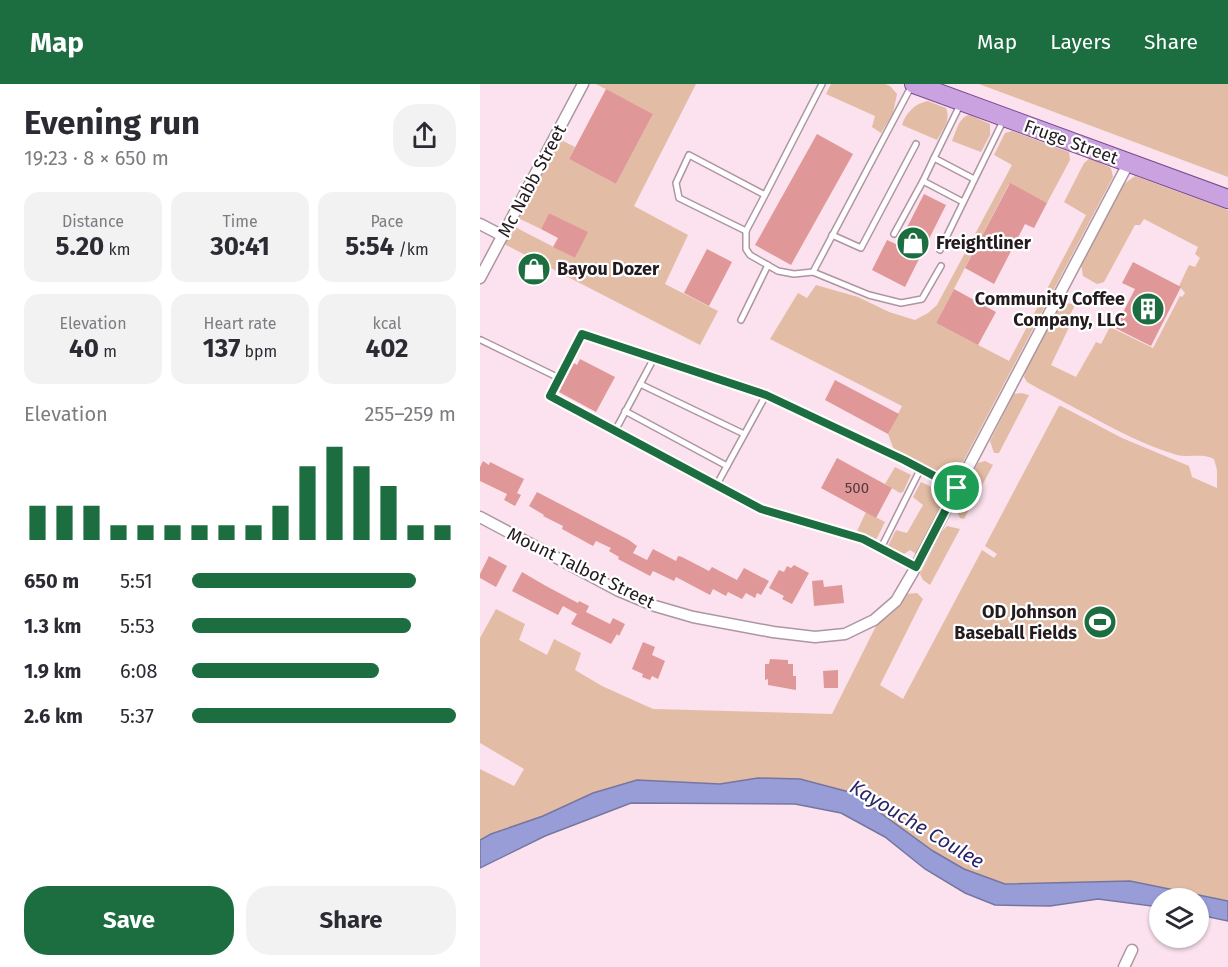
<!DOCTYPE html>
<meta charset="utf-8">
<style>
body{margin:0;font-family:"Fira Sans",sans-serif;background:#f2f2f3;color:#2b2b33;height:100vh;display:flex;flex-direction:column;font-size:22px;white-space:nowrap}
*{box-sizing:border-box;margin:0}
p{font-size:20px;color:#7c7c81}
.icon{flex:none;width:33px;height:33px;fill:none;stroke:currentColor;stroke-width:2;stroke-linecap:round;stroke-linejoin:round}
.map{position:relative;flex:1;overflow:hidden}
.drawer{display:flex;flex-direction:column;background:#fff;width:480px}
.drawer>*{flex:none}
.fabs{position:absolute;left:669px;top:804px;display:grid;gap:12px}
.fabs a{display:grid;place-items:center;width:60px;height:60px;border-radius:50%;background:#fff;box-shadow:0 2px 4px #0004;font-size:30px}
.pin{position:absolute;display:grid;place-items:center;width:51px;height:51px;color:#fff;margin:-26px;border:3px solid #fff;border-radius:50%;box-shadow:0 2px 6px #0007}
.round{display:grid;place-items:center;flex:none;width:63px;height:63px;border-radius:24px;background:#f2f2f3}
.summary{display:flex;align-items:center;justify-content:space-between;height:102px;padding:0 24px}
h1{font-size:33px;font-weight:700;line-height:45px}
.metrics{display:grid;grid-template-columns:repeat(3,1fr);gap:9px;height:102px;padding:6px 24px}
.metrics div{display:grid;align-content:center;border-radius:15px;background:#f2f2f3;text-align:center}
.metrics b{font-size:26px;font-weight:700}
.metrics small{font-size:16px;font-weight:400}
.metrics p{font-size:16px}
.chart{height:168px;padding:12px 24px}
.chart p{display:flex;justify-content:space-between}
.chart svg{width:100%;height:108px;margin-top:6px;stroke:#1c6e40;stroke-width:6}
.cta{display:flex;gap:12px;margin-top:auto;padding:12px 24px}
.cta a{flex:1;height:69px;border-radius:24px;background:#1c6e40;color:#fff;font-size:24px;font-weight:700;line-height:69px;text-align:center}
.cta a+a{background:#f2f2f3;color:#2b2b33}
ul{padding:0 24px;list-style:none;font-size:20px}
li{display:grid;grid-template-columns:96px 72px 1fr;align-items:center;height:45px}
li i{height:15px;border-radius:8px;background:#1c6e40}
header{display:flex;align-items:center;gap:36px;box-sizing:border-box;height:84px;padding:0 30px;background:#1c6e40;color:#fff}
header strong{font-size:28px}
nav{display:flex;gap:33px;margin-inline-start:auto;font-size:21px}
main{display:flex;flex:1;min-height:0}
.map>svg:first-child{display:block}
.green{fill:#e2bca4}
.water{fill:#989dd8;stroke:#7576a0;stroke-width:1.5}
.building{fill:#df9897}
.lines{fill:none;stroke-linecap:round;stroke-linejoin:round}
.service-casing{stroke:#ad96a1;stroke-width:8}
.minor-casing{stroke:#ad96a1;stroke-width:13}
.primary-casing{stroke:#7a4a8f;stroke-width:20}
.service{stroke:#fff;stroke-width:5}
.minor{stroke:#fff;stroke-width:10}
.primary{stroke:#cba2e0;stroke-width:18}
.route-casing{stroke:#fff;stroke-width:12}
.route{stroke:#1c6e40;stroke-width:8}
.labels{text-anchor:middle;stroke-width:4.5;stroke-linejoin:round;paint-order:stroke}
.number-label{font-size:15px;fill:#533a3d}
.street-label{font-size:18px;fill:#241b1f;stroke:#fff}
.poi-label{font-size:18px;font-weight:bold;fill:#241b1f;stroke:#fff;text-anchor:start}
.water-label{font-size:20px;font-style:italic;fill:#282469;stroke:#fff}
</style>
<header>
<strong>Map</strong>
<nav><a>Map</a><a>Layers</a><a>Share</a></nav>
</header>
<main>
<section class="drawer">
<div class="summary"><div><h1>Evening run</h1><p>19:23 · 8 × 650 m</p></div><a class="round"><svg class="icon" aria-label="share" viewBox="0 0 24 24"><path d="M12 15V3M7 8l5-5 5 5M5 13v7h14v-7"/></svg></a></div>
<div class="metrics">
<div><p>Distance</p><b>5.20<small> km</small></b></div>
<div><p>Time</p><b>30:41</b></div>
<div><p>Pace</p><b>5:54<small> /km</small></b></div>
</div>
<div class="metrics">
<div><p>Elevation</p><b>40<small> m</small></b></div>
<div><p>Heart rate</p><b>137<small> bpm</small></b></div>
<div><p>kcal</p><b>402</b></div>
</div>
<div class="chart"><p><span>Elevation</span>255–259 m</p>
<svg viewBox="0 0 160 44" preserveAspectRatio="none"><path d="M5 44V30M15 44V30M25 44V30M35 44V38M45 44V38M55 44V38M65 44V38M75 44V38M85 44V38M95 44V30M105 44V14M115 44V6M125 44V14M135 44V22M145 44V38M155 44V38"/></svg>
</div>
<ul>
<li><b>650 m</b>5:51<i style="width:85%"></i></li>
<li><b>1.3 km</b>5:53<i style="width:83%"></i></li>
<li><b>1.9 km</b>6:08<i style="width:71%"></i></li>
<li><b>2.6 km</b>5:37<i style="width:100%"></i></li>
</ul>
<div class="cta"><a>Save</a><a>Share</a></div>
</section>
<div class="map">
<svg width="748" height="883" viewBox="0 0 748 883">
<rect width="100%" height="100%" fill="#fbe2ee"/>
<!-- green -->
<g class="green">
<polygon points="116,0 216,0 154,122 208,151 185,200 238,227 220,261 24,160 33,142 95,174 107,148 69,129 61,145 38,134 79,55 95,63 89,75 136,100 173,30"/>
<polygon points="351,0 405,0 410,2 417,10 413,29 401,49 392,43 395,32 346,10"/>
<polygon points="499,0 748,0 748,93"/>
<path d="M 448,17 L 466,24 C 471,36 463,45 457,56 L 422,41 C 425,30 435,19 448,17 Z"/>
<path d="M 490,31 L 510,40 L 510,51 L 501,68 L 472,57 C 476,48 479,32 490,31 Z"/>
<polygon points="532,47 586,67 589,68 590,76 567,119 529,100 456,239 529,277 606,131 584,118 604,79 610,74 631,84 633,93 476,391 471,389 465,392 414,366 408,350 422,322 290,255 318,209 327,214 336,201 378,213 409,228 435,236 448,229 457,221 532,81 514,71 525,49"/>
<path d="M 655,92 L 748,126 L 748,817 L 650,797 L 525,800 L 484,785 L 453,767 L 373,709 L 278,694 L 240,700 L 157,696 L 113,709 L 63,732 L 11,750 L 0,756 L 0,685 L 34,702 L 44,685 L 0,659 L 0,554 L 16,525 L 45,540 L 39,556 L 67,571 L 74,555 L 101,569 L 95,586 L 122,602 L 173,625 L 352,630 L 396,542 L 410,531 L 427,510 L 437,509 L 443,515 L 400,601 L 423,615 L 502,466 L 514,474 L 517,470 L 505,462 L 579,322 L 581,322 L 642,354 L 709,382 L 712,393 L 737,404 L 737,386 L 734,375 C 721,369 710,374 697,371 C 652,358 603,327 561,306 L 547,298 L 544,293 L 545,288 L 575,229 C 581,222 585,217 595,221 L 590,231 L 593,235 L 571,281 L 596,293 L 616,258 L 621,260 L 630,243 L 673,264 L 700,212 L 702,213 L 705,209 L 699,202 L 709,181 L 715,183 L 720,174 L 715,170 L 718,163 L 664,135 L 660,141 L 655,141 L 624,198 L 617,200 L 603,192 L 601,180 L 644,100 Z"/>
<polygon points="541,309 549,311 519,369 514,369 510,357 534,310"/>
<polygon points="505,377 513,381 484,435 480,434 475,423 498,379"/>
<polygon points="415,383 431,391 423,408 420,409 405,400"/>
<polygon points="441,398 460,407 458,415 464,418 436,470 430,466 424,470 408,462 416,446 427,449 443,421 433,413"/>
<polygon points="386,428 405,438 396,456 377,447"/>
<polygon points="467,442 480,445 450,501 443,496 440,490 462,447"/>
</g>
<!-- water -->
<polygon class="water" points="278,694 320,695 373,709 453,767 484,785 525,800 650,797 748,817 748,837 719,831 718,814 680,814 679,823 618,815 570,822 515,821 485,809 445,785 405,753 361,729 315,720 151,719 65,752 0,784 0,756 11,750 63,732 113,709 157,696 240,700"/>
<!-- building -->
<g class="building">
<polygon points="126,5 173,30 136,100 89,75"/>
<polygon points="337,50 373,70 311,181 275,161"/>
<polygon points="530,99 567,119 554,144 545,140 514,200 485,184"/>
<polygon points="444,110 466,121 425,203 392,186 407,156 418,161"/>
<polygon points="69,129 108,148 95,174 73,163 78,154 61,145"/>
<polygon points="227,165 252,178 229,222 204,209"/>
<polygon points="45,171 69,184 62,198 38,186"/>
<polygon points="653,178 701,203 671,262 635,244 655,205 642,199"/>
<polygon points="474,205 516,228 498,261 456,239"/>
<polygon points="100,275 135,293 116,328 79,308 94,279 97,281"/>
<polygon points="355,296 419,330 408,350 345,316"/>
<polygon points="357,374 412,404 396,434 341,404"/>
<polygon points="3,377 9,381 10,378 44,395 37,409 41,411 35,422 24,416 27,410 0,397 0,383"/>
<polygon points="57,408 149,456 157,462 153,469 167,476 173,465 196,477 198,472 202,473 229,487 232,483 257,496 264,484 289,497 281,511 277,509 275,514 266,509 262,515 248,508 246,512 233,505 230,511 196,493 194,497 173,487 170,492 138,475 139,473 129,467 131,464 116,457 113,462 82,445 83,442 63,432 64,431 49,422"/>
<polygon points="9,472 27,482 16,503 0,494 0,490"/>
<polygon points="314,481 329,489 312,520 302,515 304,512 289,504 299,486 304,488 307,482 311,484"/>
<polygon points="42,488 66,502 98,519 99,517 109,522 106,528 130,540 133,534 145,540 139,552 137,550 131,560 91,540 97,530 83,522 78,531 32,507"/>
<polygon points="343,496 344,503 362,501 364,519 334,522 332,497"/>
<polygon points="163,558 175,563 172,571 185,577 178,595 172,592 170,596 162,593 163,590 152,585"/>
<polygon points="290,575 308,576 308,580 313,580 313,592 316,592 316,606 288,601 288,595 285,596 285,580 289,580"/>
<polygon points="358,586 358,604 344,604 343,587"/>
</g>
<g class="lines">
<!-- service casing -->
<g class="service-casing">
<g id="service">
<polyline points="481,19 454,74 494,95"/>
<polyline points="454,74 443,97 483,118"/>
<polyline points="285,111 266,147 199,114 196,99 209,71 285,111 342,0"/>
<polyline points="266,147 266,165 270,171 298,187 314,190 333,188 432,1"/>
<polyline points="414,150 443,97"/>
<polyline points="352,151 381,164 436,60"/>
<polyline points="460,166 524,35"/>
<polyline points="333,188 389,211 421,219 442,215 461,182"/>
<polyline points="261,236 288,181"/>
<polyline points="1,256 79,294"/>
<polyline points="160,300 264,350"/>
<polyline points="286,311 236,402 70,312 102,250 286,311 424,376 477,404"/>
<polyline points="145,327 247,382"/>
<polyline points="135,347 174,274"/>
<polyline points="236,402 281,425 383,455 436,483"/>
<polyline points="401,464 441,384"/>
</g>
</g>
<!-- minor casing -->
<g class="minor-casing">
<g id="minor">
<polyline points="0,140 23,152"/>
<polyline points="0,194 103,0"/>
<polyline points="0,433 139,507 175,522 213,533 293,548 335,553 365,550 394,536 416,517 433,488 649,78"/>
<polyline points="644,883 652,866"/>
</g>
</g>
<!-- primary casing -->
<g class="primary-casing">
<polyline id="primary" points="434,0 748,115"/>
</g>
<!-- service -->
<use href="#service" class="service"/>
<!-- minor -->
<use href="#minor" class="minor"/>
<!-- primary -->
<use href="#primary" class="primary"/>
</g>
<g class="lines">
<!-- route casing -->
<g class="route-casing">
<polygon id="route" points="102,250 286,311 424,376 477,404 436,483 383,455 281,425 70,312"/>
</g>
<!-- route -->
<use href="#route" class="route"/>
</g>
<!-- icons -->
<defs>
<g id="shop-disc" transform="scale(1.725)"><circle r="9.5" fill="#1c6e40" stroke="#fff"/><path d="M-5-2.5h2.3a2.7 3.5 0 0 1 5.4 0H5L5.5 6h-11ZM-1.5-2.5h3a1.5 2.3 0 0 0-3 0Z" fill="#fff"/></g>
<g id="building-disc" transform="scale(1.725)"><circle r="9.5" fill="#1c6e40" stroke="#fff"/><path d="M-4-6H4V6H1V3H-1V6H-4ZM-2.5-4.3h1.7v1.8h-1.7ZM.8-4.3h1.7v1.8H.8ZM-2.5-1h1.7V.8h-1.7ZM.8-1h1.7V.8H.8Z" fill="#fff"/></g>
<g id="stadium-disc" transform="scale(1.725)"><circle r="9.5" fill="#1c6e40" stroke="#fff"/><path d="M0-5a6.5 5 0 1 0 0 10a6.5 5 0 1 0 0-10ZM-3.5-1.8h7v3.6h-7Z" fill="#fff"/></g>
</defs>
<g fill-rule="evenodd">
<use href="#shop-disc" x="433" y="159"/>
<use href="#shop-disc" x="54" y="185"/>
<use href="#building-disc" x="668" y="225"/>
<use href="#stadium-disc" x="620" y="538"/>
</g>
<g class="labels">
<!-- number labels -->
<g class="number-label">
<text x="377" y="409">500</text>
</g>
<!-- street labels -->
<g class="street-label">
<text transform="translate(591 58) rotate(20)" y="6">Fruge Street</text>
<text transform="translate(52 97) rotate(-62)" y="6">Mc Nabb Street</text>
<text transform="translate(101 484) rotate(26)" y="6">Mount Talbot Street</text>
</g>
<!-- poi labels -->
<g class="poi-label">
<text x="456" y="165">Freightliner</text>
<text x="77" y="191">Bayou Dozer</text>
<text x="645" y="221" text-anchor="end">Community Coffee<tspan x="645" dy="21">Company, LLC</tspan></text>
<text x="597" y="534" text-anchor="end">OD Johnson<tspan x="597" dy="21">Baseball Fields</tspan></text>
</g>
<!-- water labels -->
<g class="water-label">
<text transform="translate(437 740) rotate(31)" y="7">Kayouche Coulee</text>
</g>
</g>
</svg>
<div class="fabs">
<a><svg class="icon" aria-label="layers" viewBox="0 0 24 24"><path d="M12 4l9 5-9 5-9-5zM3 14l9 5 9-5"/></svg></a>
</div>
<div class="pin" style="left:477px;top:404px;background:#1e9e55"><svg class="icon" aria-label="arrive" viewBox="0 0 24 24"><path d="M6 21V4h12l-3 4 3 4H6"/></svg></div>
</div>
</main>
